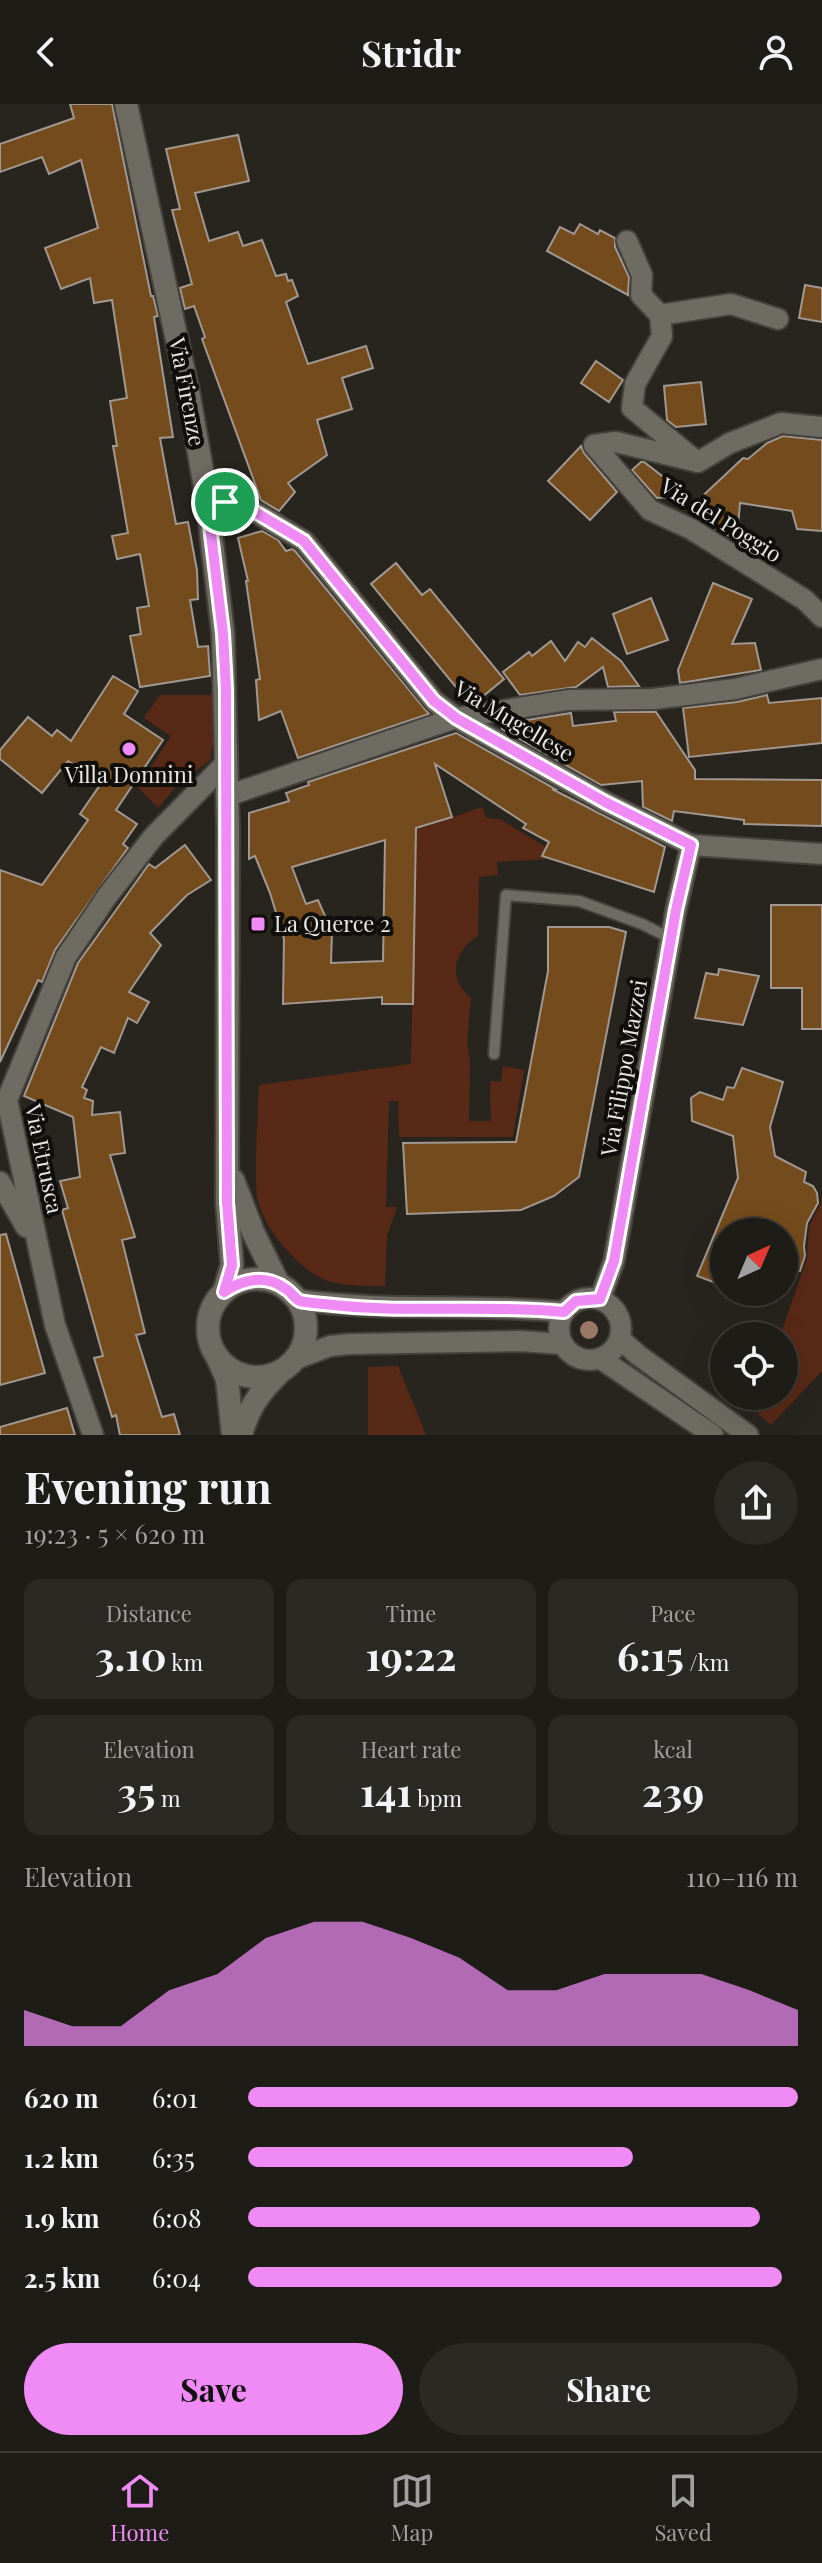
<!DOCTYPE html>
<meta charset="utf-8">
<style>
body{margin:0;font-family:"Playfair Display",serif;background:#2b2923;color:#f1f3f6;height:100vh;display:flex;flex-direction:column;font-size:30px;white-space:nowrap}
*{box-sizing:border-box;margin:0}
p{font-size:26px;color:#a1a1a1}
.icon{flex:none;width:44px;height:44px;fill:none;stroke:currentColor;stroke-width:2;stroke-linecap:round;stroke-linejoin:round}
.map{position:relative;height:1331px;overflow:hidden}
.sheet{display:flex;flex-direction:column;background:#1e1c16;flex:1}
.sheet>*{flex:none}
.needle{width:52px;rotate:44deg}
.fabs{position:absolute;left:710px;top:1114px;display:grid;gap:16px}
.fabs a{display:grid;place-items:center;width:88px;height:88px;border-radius:50%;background:#1e1c16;box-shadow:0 8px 32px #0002,0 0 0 2px #3c3a35;font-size:40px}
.pin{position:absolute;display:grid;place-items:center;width:68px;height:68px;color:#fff;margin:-34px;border:4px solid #fff;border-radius:50%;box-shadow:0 2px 8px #0007}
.round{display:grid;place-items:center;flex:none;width:84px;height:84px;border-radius:42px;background:#2b2923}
.overview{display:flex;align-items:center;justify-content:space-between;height:136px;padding:0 24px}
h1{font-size:44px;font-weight:700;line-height:60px}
.metrics{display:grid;grid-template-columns:repeat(3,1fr);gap:12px;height:136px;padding:8px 24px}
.metrics div{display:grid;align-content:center;border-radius:16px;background:#2b2923;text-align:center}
.metrics b{font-size:40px;font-weight:700}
.metrics small{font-size:22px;font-weight:400}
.metrics p{font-size:22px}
.chart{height:224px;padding:16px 24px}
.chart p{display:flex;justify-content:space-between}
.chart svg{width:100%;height:144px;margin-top:8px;fill:#f08bf6;opacity:.7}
.action{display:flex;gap:16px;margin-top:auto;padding:16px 24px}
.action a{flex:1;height:92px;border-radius:48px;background:#f08bf6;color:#111;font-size:32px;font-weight:700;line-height:92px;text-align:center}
.action a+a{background:#2b2923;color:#f1f3f6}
ul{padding:0 24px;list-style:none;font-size:26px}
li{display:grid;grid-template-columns:128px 96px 1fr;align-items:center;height:60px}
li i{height:20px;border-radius:10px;background:#f08bf6}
header{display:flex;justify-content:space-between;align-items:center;height:104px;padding:0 24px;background:#1e1c16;font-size:36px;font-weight:700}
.tabs{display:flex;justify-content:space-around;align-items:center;height:112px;border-top:2px solid #3c3a35;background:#1e1c16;font-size:22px;color:#a1a1a1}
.tabs a{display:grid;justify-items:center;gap:4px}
.tabs .current{color:#f08bf6}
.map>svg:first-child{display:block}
.green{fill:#592917}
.building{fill:#744b1c;stroke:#a09891;stroke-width:2;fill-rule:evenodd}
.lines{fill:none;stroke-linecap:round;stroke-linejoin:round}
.service-casing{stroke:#45423c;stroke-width:14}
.minor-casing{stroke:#45423c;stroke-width:24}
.secondary-casing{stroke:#45423c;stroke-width:26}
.service{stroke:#6e6b62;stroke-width:10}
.minor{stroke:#6e6b62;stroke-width:20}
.secondary{stroke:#6e6b62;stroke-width:22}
.tree{fill:#9b7767}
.route-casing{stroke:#fff;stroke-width:16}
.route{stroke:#f08bf6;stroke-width:10}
.poi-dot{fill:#f08bf6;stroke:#0f0e0b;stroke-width:3}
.labels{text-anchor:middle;stroke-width:8;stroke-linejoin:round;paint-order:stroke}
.street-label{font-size:22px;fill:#e8e6e2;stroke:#0f0e0b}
.poi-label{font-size:22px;fill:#e8e6e2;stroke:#0f0e0b}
</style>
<header><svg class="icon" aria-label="back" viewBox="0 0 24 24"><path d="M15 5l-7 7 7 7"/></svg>Stridr<svg class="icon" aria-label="person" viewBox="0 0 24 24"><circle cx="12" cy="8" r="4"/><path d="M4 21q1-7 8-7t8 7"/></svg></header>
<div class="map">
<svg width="822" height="1331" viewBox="0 0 822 1331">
<rect width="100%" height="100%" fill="#28251e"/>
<!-- green -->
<g class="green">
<polygon points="160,591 213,591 216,625 210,656 177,681 158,704 138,683 171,632 144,614"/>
<path d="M 482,703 L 486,714 L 500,715 L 564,754 L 497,758 L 498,771 L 479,773 L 478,832 C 453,847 447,875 471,894 L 467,939 L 470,956 L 469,1017 L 491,1017 L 490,977 L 501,978 L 503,962 L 524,966 L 513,1033 L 399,1033 L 398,997 L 389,997 L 386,1103 L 397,1103 L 387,1132 L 385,1182 C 365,1182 337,1183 319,1173 C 294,1159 261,1121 257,1092 C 254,1059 258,1016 259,981 L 411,960 L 416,726 Z"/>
<polygon points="822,1090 822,1267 771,1321 758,1310 763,1292 784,1292 784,1232 780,1232 807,1154 809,1122 821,1099"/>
<polygon points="398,1262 426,1331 368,1331 368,1263"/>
</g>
<!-- building -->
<g class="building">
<polygon points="70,0 112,0 151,192 153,192 158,212 154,213 173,333 160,334 168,378 176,420 188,418 197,466 198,495 190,496 198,543 208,542 210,572 140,583 130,532 141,530 137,504 149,502 140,450 117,455 112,432 128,429 113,342 117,342 110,297 127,294 112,196 94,199 90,174 61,185 45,144 98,124 81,56 49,70 42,53 0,68 0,40 74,14"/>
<polygon points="238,31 249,77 195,89 209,137 238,128 243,142 262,136 276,172 286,170 288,177 292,176 298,192 286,198 308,260 366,242 373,264 342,274 352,305 317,316 327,351 288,379 295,388 279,407 261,396 202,235 205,233 194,202 185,205 180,184 192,180 172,106 180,105 166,45"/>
<polygon points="580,120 598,130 600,126 615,134 615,143 629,173 628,191 547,147 560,123 574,130"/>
<polygon points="805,181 822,184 822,218 799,214"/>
<polygon points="596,257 623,276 609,298 581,279"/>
<polygon points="701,278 706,320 676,323 667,316 664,282"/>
<polygon points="783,332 822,336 822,427 797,425 792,407 740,399 737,434 721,429 697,413 705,401 695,399 709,386 743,354 748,355 767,339"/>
<polygon points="581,342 584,349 617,388 590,416 548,377"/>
<polygon points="641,358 644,358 688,392 657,394 632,366"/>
<polygon points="262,427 278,436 286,447 292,445 295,447 429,610 298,654 281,607 259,616 256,576 260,575 246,477 248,477 238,434"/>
<polygon points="396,459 422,491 430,485 504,575 476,598 469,599 371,480"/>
<polygon points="713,479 752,495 732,540 755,539 761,566 680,579 678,566"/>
<polygon points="651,494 668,536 627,550 613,510"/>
<polygon points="592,534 621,557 639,582 608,583 603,563 576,583 520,591 503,568 529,548 532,552 551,537 565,557 578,538 585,543"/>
<polygon points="113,572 138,587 124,610 163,636 116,706 137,720 123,740 128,744 55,846 42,878 38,876 0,958 0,766 42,781 88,716 80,710 102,678 68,657 42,689 0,655 0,646 28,613 52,632 57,626 71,637"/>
<polygon points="767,591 769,599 822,594 822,639 689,653 683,604 737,598"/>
<polygon points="614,608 656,608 695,666 695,675 822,676 822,722 744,720 744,716 674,707 672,717 643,703 642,677 601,681 502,625 501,620 571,609 573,622 616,617"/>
<path d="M 456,629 L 555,685 L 552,685 L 665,743 L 654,788 L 542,752 L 549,738 L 523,724 L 526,720 L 435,660 L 452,713 L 416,724 L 413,900 L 382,900 L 382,893 L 283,900 L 284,835 L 270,789 L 255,752 L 249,755 L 249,709 L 289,697 L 286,689 L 309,681 L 308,678 ZM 385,736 L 383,857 L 331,859 L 332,828 L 318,796 L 306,800 L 292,763 Z"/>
<polygon points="185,741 211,776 187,791 150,829 161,841 129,888 149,898 137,919 128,914 114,949 101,943 82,983 87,986 84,994 93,997 92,1011 120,1008 125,1049 110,1051 135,1133 122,1136 145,1229 136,1231 162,1313 174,1310 180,1331 120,1331 116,1311 112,1313 94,1254 103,1252 62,1106 68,1104 60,1077 80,1073 73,1013 24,992 78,859 149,760 155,764"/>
<polygon points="771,801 822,801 822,925 802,925 802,884 771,884"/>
<polygon points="548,823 609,823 626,828 579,1073 554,1092 521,1106 407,1110 403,1039 516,1038 548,867"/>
<polygon points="719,865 759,872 743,921 695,914 706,869 718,871"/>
<polygon points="742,964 783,978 770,1023 775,1052 806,1068 804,1078 813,1082 817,1089 818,1099 807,1119 804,1142 805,1152 800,1167 784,1166 784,1128 724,1128 724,1182 697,1172 738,1074 733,1032 692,1017 691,994 700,988 723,996 727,983 734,984"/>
<polygon points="6,1130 45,1269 0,1281 0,1131"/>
<polygon points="67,1304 75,1331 0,1331 0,1323"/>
</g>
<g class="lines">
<!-- service casing -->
<g class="service-casing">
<polyline id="service" points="494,950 506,791 579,797 642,820 672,835"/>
</g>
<!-- minor casing -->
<g class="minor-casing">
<g id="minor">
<polyline points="627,137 642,171 641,191 660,211 662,232 635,280 632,304 691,353"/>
<polyline points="660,211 731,200 778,215"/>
<polyline points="698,358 616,338 594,341 650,406 691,425 805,496 822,513"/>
<polyline points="698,358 730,339 781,319 822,323"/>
<polyline points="206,389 225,398 240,399 304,437 434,597 456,614 605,698 691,741 822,750"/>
<polyline points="227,692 456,614 568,596 653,595 735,585 822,565"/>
<polyline points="0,1078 26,1123"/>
<circle cx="590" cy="1225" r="31"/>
<polyline points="600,1195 614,1157 676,806 691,741"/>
<path d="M 298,1196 C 386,1208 475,1199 564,1208"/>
<polyline points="620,1235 638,1251 748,1331"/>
<polyline points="296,1255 330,1242 350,1240 520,1237 563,1240"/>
<polyline points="601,1255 713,1331"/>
<polyline points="93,1331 55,1221 7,996 66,853 108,791 154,732 226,659"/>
</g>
</g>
<!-- secondary casing -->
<g class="secondary-casing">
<g id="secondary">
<polyline points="126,0 188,287 206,389 223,529 228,725 227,1098 232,1161 224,1188"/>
<polyline points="233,1076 253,1128 278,1179"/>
<circle cx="257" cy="1224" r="49"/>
<polyline points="218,1255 227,1275 233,1331"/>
<path d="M 241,1331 C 248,1304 260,1288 280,1268"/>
</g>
</g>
<!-- service -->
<use href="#service" class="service"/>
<!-- minor -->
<use href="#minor" class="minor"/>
<!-- secondary -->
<use href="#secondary" class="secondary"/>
</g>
<!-- trees -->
<circle class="tree" cx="589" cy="1226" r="9"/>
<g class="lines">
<!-- route casing -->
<g class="route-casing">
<path id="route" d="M 206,389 L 225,398 L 240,399 L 304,437 L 434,597 L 456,614 L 605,698 L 691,741 L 676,806 L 614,1157 L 600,1195 L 576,1197 L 564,1208 C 484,1200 404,1210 324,1200 C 317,1199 307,1199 300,1197 C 295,1195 291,1188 286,1185 C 266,1170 243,1175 224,1188 L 232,1161 L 227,1098 L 226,585 L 223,529 Z"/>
</g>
<!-- route -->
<use href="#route" class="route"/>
</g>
<!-- markers -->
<g class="poi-dot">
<circle cx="129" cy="645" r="8"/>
<rect x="250" y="812" width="16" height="16" rx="4"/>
</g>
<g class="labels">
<!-- street labels -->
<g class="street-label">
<text transform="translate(187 288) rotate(79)" y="8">Via Firenze</text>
<text transform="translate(721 416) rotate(32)" y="8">Via del Poggio</text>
<text transform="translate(514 617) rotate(31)" y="8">Via Mugellese</text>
<text transform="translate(624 964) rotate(-80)" y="8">Via Filippo Mazzei</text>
<text transform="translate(44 1055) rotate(78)" y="8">Via Etrusca</text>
</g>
<!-- poi labels -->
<g class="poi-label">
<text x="129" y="679">Villa Donnini</text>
<text x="274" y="828" text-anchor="start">La Querce 2</text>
</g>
</g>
</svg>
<div class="fabs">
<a><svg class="needle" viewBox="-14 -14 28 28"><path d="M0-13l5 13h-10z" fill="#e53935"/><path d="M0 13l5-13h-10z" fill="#a1a1a1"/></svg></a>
<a><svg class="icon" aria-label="locate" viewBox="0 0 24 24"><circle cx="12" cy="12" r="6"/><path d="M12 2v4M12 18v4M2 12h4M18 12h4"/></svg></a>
</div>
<div class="pin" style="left:225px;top:398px;background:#1e9e55"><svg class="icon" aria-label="arrive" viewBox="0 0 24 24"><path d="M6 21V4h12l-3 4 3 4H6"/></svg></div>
</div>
<section class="sheet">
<div class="overview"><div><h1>Evening run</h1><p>19:23 · 5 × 620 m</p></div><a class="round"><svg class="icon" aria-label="share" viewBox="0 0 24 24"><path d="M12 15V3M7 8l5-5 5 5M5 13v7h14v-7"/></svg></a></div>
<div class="metrics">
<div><p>Distance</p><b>3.10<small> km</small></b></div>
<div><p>Time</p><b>19:22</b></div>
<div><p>Pace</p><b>6:15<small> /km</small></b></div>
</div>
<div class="metrics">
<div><p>Elevation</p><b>35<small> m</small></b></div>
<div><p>Heart rate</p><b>141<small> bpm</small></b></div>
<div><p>kcal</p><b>239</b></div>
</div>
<div class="chart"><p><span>Elevation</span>110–116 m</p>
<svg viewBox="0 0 160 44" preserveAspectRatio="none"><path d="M0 44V33L10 38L20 38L30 27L40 22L50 11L60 6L70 6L80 11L90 17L100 27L110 27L120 22L130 22L140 22L150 27L160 33V44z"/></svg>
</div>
<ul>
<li><b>620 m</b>6:01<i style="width:100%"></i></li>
<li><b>1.2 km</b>6:35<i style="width:70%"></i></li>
<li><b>1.9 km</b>6:08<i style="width:93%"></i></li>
<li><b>2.5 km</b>6:04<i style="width:97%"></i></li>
</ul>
<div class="action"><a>Save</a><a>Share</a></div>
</section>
<nav class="tabs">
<a class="current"><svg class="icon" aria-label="home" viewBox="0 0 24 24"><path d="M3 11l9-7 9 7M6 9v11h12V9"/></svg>Home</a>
<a><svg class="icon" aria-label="map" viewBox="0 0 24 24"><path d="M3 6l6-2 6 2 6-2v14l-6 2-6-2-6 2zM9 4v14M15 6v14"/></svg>Map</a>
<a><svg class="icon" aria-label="saved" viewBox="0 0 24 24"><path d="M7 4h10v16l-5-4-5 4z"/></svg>Saved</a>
</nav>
